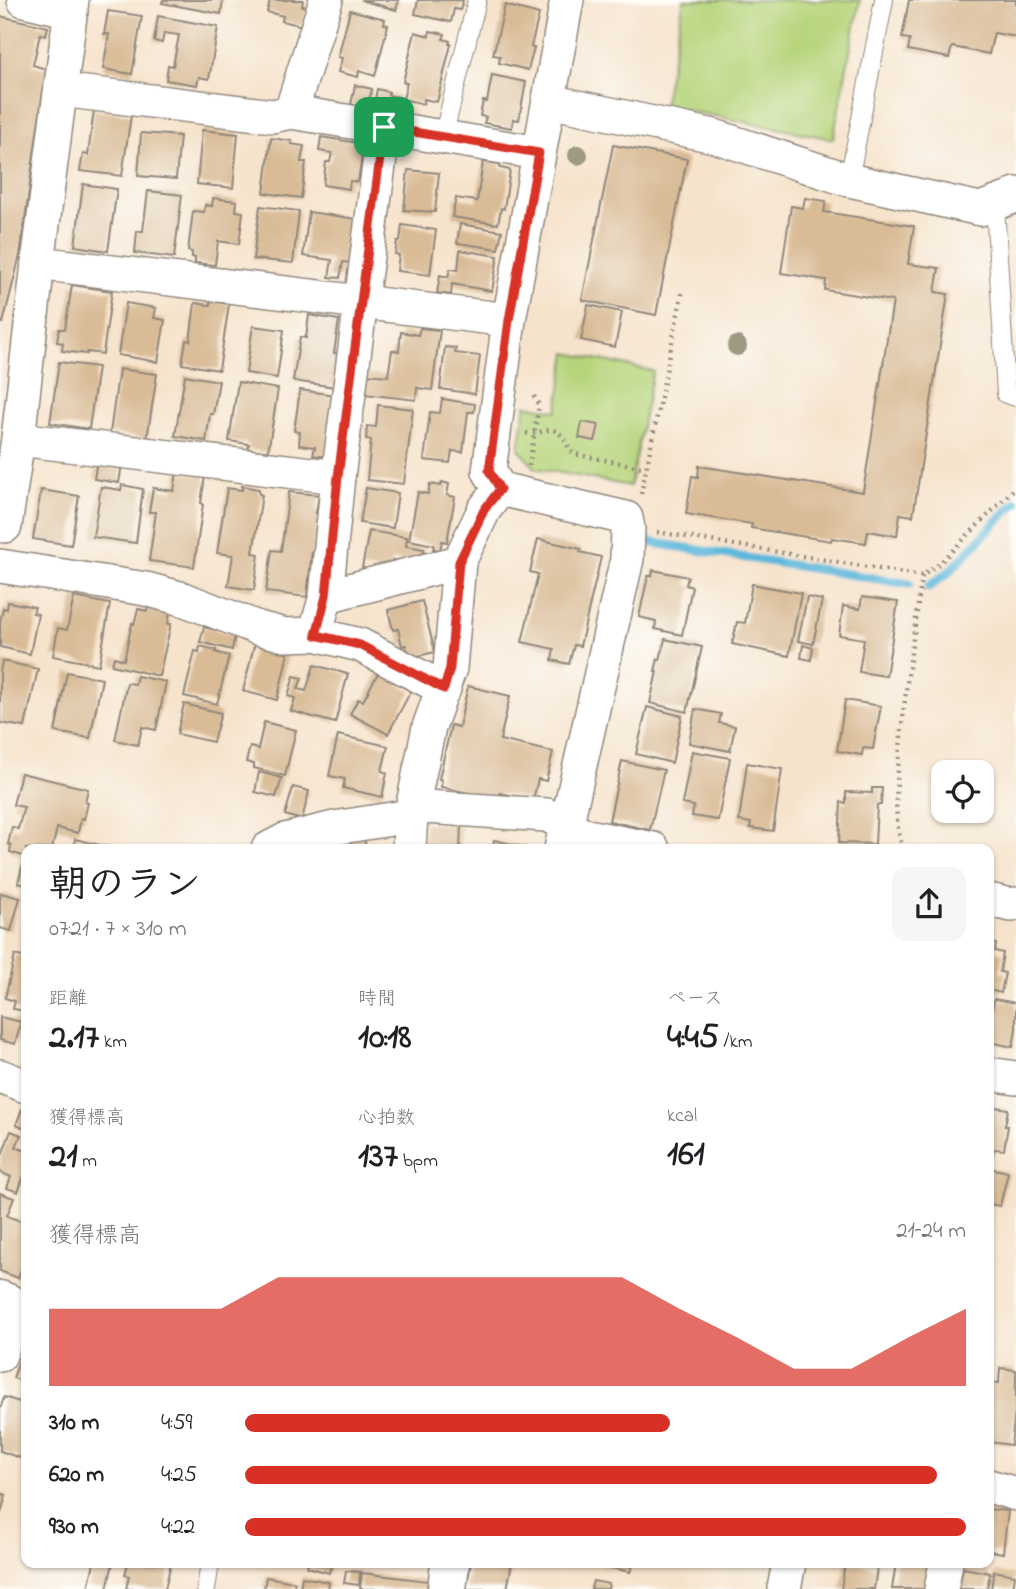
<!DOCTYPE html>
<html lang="ja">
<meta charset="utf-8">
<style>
body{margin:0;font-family:"Indie Flower","Klee One",sans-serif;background:#f6f6f6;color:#202124;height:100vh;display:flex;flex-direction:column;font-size:26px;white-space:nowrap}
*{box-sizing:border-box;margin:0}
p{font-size:23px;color:#757577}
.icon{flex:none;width:38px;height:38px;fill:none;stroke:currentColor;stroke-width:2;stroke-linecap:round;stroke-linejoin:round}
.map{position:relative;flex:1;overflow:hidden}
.panel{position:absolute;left:21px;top:844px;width:973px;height:724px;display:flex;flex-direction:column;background:#fff;border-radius:14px;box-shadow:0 2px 5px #0004}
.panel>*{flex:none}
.fabs{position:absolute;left:931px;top:760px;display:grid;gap:14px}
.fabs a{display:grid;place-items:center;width:63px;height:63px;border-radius:14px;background:#fff;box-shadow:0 2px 5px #0004;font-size:35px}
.pin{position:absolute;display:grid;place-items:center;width:60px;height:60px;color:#fff;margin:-30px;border-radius:14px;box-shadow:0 4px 10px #0006}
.round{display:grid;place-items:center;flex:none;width:74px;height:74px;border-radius:14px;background:#f6f6f6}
.headline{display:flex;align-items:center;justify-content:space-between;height:119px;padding:0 28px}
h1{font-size:38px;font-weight:700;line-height:52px}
.metrics{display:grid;grid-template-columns:repeat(3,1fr);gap:10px;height:119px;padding:7px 28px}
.metrics div{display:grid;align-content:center}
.metrics b{font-size:35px;font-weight:700}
.metrics small{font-size:19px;font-weight:400}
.metrics p{font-size:19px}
.chart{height:196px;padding:14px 28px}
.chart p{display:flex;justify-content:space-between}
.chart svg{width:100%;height:126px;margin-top:7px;fill:#d93025;opacity:.7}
ul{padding:0 28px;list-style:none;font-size:23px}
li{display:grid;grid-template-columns:112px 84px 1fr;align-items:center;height:52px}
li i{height:18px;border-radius:9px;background:#d93025}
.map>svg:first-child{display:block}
.green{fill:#b6d47a;stroke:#708052;stroke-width:2}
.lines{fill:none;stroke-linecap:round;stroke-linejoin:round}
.stream{stroke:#5db8db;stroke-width:9}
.building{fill:#d9bb96}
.service-casing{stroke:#90877c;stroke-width:20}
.minor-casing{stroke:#90877c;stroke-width:36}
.tertiary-casing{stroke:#90877c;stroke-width:41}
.path{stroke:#90877c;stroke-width:4.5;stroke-dasharray:2 5;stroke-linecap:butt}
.service{stroke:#fff;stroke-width:18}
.minor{stroke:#fff;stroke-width:33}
.tertiary{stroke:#fff;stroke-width:38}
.tree{fill:#9d9a81}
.route-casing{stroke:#fff;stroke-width:14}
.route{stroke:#d93025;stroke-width:9}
</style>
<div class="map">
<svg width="1016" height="1589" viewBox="0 0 1016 1589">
<rect width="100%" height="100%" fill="#fdfcf7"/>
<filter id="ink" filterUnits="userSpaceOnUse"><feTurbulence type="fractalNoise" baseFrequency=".0143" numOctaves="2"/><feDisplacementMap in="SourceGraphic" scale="14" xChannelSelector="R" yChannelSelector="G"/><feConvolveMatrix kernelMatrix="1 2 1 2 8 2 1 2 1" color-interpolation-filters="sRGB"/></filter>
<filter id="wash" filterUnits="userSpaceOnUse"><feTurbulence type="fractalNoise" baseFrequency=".00686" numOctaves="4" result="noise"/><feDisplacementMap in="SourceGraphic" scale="28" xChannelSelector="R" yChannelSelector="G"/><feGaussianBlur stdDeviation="1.57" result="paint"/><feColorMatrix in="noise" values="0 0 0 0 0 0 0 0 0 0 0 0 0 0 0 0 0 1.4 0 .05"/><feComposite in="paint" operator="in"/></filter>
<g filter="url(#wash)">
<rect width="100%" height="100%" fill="#f6e3cc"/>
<!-- green -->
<g class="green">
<polygon points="684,0 860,0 833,139 663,106"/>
<polygon points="567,353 653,371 630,486 535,468 519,449 526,405 557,411"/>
</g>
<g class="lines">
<!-- stream -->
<g class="stream">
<polyline points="648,542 909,584"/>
<polyline points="928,587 949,572 1009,509 1016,503"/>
</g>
</g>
<g id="blocks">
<!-- building -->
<g class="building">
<polygon points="163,0 223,0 221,14 162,3"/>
<polygon points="270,0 303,0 302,6 307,7 303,26 282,21 283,16 267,12"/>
<polygon points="361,0 399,0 396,10"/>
<polygon points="418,0 463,0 460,10 454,9 451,22 415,14"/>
<polygon points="909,0 1016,0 1016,37 994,33 989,54 952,47 949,58 908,50 910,39 902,38"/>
<polygon points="505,5 539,14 531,47 534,48 528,70 499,63 500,56 493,55"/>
<polygon points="350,10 385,19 384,24 388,25 375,76 359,71 358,77 338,72 342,58 338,57"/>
<polygon points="108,11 142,16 132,74 103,69 109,34 104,34"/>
<polygon points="0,16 48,27 46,35 40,34 33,65 46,69 20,255 3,323 0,322"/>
<polygon points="158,16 218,27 209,79 199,77 197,85 166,80 168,65 173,66 179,35 164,33 162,43 154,41"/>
<polygon points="430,31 445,34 443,39 450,41 449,44 451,44 437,102 424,99 423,104 403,99 407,83 403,82 415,32 429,36"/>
<polygon points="492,75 526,82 519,120 513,119 512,128 484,123 486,117 480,116 483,101 487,102"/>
<polygon points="355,85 372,89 367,108 351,105"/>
<polygon points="377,89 389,92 388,95 399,97 395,115 373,110"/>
<polygon points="94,110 131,115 122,176 80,171 83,154 88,155"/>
<polygon points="202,130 238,134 233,188 197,184"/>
<polygon points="141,133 180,136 176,179 138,176"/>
<polygon points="321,137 364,144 358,182 350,181 349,189 323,185 326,162 330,162 332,153 319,151"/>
<polygon points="271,138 292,141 291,144 304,146 301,162 306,162 301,198 264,193"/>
<polygon points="613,145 687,159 656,315 582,300"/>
<polygon points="483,162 500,164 500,168 510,170 504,209 501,208 498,224 452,217 456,198 477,201"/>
<polygon points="408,170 439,173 435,212 404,210"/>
<polygon points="83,184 117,189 108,251 75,246"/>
<polygon points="148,191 182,195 174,258 135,253 137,231 143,231"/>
<polygon points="213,198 237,201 236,211 243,212 239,244 218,241 215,265 195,263 195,258 192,257 192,252 188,251 193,211 204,212 205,205 212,206"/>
<polygon points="805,198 826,201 824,212 914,226 908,264 939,268 935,292 948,294 913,516 900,514 897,536 868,531 866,543 832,538 831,541 751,528 752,524 686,514 692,476 698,477 699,466 863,492 893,301 825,290 826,280 781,273 791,206 803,208"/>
<polygon points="260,206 299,211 293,263 253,259"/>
<polygon points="309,212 357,219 351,263 343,262 340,278 329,277 332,260 303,256"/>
<polygon points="460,224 502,231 498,249 457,243"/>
<polygon points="402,225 436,230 430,275 397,271 399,255 395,254 397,241 400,241"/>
<polygon points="460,250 498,256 492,291 452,284 451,295 437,293 440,275 448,277 450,269 458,270"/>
<polygon points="72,285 112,291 103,354 87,352 87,354 62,351 63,343 57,342 59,329 65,329"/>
<polygon points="210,301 229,304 219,370 182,364 186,340 190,341 195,303 210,305"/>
<polygon points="126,303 156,308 154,318 165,320 158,362 118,355"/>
<polygon points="588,305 622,312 615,347 581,340"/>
<polygon points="309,315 339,320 334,353 341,355 336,387 293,381 300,337 306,338"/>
<polygon points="253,326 284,330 277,378 246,373"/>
<polygon points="420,328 440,330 432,390 417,388 416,400 364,394 367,374 388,376 392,350 399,351 401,332 418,335"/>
<polygon points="445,347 456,348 455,353 480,356 475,394 440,389"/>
<polygon points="59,362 98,367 89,429 50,423"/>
<polygon points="119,369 157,374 147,439 110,433"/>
<polygon points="185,375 219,381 213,414 210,414 206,441 175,436"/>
<polygon points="238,382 278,389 268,452 248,449 249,444 229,441"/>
<polygon points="300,390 335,395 327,457 313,455 315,447 299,445 300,432 294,431"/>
<polygon points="442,399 475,404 474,412 468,412 463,452 452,451 450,463 424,460 430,412 440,413"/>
<polygon points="378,405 413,409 404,484 367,480 371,440 366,439 367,426 376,427"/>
<polygon points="582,422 599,425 595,441 579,438"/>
<polygon points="97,460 122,464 119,483 94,479"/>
<polygon points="177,472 205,476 201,503 203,504 194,567 149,561 156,512 149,512 153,488 174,491"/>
<polygon points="442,482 449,484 447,495 455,497 447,542 442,541 440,550 433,549 434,545 409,540 418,492 428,494 430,484 441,486"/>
<polygon points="122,485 143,489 136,543 93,537 101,487 121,490"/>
<polygon points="242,486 259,489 259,494 262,495 253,553 259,554 254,590 228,586 233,555 217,553 227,488 242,490"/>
<polygon points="366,488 398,493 393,528 360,523"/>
<polygon points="41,490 79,496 71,545 33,539"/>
<polygon points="289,492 319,495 316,513 320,513 315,551 312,551 307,597 266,592 272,550 281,551"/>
<polygon points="369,531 407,537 406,546 424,549 423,556 402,561 392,560 391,569 377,570 362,568"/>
<polygon points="538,539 581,549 580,552 601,557 580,646 574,645 569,664 552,660 554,649 522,642 538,574 530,572"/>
<polygon points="653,570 688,577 686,585 692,587 682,635 655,629 656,621 639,617 648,576 652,576"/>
<polygon points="752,584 801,593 789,656 732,644 737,622 745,623"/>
<polygon points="74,597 110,604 99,665 53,656 58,628 67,630"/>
<polygon points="807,597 822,600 813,644 798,641"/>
<polygon points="862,597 898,602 886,676 859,672 864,639 839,635 843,606 860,609"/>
<polygon points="422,601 435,652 409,658 406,645 402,646 398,629 393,630 388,610"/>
<polygon points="8,602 35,607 33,613 38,614 30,654 0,647 0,622 3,608 7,609"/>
<polygon points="148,607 170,612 168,624 171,624 159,676 112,665 114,657 124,660 132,623 134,624 138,609 147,611"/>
<polygon points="204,627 235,635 232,650 200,642"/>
<polygon points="665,639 702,647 687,712 650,703 657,671 655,671 658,659 660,660"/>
<polygon points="255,642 278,648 278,651 288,654 277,700 243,691"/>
<polygon points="803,645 813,648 811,660 801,658"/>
<polygon points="200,646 216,650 215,652 229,656 217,704 184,696 195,651 199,652"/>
<polygon points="2,661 38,669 25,727 0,723 0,672"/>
<polygon points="314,665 348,674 335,723 291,711 295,698 288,696 294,676 302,678 298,689 306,691"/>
<polygon points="67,672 102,679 90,738 55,732"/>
<polygon points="378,673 411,691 388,734 350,714 358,699 363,701"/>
<polygon points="137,676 166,682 156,730 142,727 138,745 115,740 127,683 135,684"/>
<polygon points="468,686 510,696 500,740 553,752 546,781 538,779 533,800 500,793 499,800 441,787 442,780 439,779 451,725 459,727"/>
<polygon points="845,700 881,706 873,749 863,748 862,755 837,751"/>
<polygon points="184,704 221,713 213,742 177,734"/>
<polygon points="647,707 682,716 672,763 636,754"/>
<polygon points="695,709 721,714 719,723 735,726 730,751 689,743"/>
<polygon points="264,722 296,730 285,776 254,768 254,764 246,762 250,747 258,749"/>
<polygon points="338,735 388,746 382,771 387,773 382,797 343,788 345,779 329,776"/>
<polygon points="692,751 730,758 718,820 692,816 694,806 682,804"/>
<polygon points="622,761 664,770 650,830 609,821"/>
<polygon points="747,763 782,769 773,831 750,828 751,823 739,821"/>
<polygon points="259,772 282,778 276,797 255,792"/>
<polygon points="21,773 88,789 85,802 88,803 84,819 81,818 78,833 57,828 52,849 26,849 26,857 10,852 11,845 8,844 12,827 18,829 24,807 13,805"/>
<polygon points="293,787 309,791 302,820 285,815"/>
<polygon points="872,788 882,788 881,805 877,805 875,844 839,843 841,802 846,803 846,792 872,793"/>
<polygon points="425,823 461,825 460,849 424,849"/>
<polygon points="364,836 366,849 348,849 347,838"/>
<polygon points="75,839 113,848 113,849 73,849"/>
<polygon points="494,840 528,848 528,849 492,849"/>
<polygon points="22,867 26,868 26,885 18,883"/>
<polygon points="1,893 20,898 11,931 0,928 0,899"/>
<polygon points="989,925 994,927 991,943 996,944 995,951 1003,953 1000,972 1005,973 1001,993 989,990"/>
<polygon points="15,955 26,958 26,1011 13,1009 15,1001 5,998"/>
<polygon points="994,999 1016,1003 1016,1029 1013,1047 989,1042 989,1026"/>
<polygon points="0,1017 21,1022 15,1044 0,1040"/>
<polygon points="989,1106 1008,1109 1005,1126 1008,1126 1004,1150 994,1149 993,1154 989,1153"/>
<polygon points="22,1109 26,1110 26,1129 16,1125"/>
<polygon points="11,1131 21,1135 16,1147 26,1151 26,1170 18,1192 7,1188 11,1177 0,1172 0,1160"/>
<polygon points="989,1168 1008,1172 1000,1206 989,1204"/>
<polygon points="0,1193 14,1198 7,1216 26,1223 26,1255 18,1278 0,1271"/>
<polygon points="26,1341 26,1382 13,1378"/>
<polygon points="1000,1368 1016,1370 1016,1404 1011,1445 989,1442 989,1382 999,1383"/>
<polygon points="4,1397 26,1404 26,1438 20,1458 0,1451 0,1409"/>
<polygon points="0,1493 6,1495 1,1513 0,1513"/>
<polygon points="989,1509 1008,1511 1003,1553 989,1551"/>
<polygon points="94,1563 113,1563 107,1589 88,1588"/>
<polygon points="128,1563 171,1563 165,1589 126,1589 129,1576 125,1575"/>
<polygon points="308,1563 332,1563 329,1573 307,1567"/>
<polygon points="471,1563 512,1563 507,1589 466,1589"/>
<polygon points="601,1563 633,1563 630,1572 600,1565"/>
<polygon points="845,1563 877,1568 874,1589 841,1589"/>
<polygon points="896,1563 917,1563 932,1565 928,1589 892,1589"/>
<polygon points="963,1568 990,1573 987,1589 959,1589"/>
<polygon points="346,1571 360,1572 359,1585 344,1583"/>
<polygon points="994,1571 1015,1575 1013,1589 991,1589"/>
<polygon points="362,1573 428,1581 427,1589 360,1589"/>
<polygon points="266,1577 295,1582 293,1589 264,1589"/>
<polygon points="302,1577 329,1582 328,1589 300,1589"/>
<polygon points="593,1581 609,1584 608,1589 591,1589"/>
</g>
</g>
</g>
<g filter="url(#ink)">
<use href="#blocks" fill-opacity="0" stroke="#90877c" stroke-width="2"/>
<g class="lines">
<!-- service casing -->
<g class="service-casing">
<g id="service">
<polyline points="443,137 477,0"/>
<polyline points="849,180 884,0"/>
<polyline points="995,204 1006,394 1016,397"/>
<polyline points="206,1589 210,1563"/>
</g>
</g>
<!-- minor casing -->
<g class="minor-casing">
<g id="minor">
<polyline points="24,0 71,11"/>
<polyline points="61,90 273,116 291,112 539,153"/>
<polyline points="549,101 714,136 849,180 980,209 1013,197 1016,194"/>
<polyline points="291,112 326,0"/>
<polyline points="38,263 509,320"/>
<polyline points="18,439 338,477"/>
<polyline points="5,526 18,439 38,263 72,0"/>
<polyline points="0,566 146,589 183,599 258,628 285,635 315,634 360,645 444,689"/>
<polyline points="326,596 459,562"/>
<polyline points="315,634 326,596 338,477 384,127"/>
<polyline points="268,849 285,840 334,828 404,817 425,807 547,815 587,836 653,849"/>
<polyline points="409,849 411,814 429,727 450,668 459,562 484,510 500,489"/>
<polyline points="561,849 627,559 628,528 626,518 500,489 489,471 509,320 567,0"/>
<polyline points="989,900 1011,905 1016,904"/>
<polyline points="989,1074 1016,1078"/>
<polyline points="0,1076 26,1086"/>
<polyline points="0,1355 17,1307"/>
<polyline points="989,1486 1016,1494"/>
<polyline points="784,1589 789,1563"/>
<polyline points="941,1589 946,1563"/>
</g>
</g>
<!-- tertiary casing -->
<g class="tertiary-casing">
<g id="tertiary">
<polyline points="0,1300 26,1311"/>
<polyline points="447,1589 450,1563"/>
</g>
</g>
<!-- path -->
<g class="path">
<path d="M 526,433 C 540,436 549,424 560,434 C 567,440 567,448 574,454 L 646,468"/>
<polyline points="529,466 539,405 532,393"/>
<polyline points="641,494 683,289"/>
<polyline points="657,532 922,576 940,563 1016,487"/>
<path d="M 903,849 C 892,815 897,782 900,747 C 905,690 914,633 922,576"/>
</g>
<!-- service -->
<use href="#service" class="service"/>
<!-- minor -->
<use href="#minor" class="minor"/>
<!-- tertiary -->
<use href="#tertiary" class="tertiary"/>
</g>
<!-- trees -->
<g class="tree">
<circle cx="578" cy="155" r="10"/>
<circle cx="737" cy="346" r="10"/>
</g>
</g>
<g class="lines" filter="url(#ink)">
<!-- route casing -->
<g class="route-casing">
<polygon id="route" points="384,127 539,153 509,320 489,471 500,489 484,510 459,562 450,668 444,689 360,645 316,635 326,596 338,477"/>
</g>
<!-- route -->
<use href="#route" class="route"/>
</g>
</svg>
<div class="fabs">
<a><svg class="icon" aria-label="locate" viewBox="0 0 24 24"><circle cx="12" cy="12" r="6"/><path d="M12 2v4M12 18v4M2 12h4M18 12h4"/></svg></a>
</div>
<div class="pin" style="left:384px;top:127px;background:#1e9e55"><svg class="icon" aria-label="arrive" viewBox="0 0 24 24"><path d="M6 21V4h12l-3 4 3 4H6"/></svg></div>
<section class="panel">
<div class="headline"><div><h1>朝のラン</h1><p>07:21 · 7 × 310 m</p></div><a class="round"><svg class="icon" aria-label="share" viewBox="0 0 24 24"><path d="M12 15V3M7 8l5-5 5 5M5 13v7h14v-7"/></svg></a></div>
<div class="metrics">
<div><p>距離</p><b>2.17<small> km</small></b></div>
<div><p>時間</p><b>10:18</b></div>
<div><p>ペース</p><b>4:45<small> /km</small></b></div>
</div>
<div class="metrics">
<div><p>獲得標高</p><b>21<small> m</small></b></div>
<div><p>心拍数</p><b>137<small> bpm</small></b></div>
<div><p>kcal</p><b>161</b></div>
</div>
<div class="chart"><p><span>獲得標高</span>21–24 m</p>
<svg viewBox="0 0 160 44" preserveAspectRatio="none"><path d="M0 44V17L10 17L20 17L30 17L40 6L50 6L60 6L70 6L80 6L90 6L100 6L110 17L120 27L130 38L140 38L150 27L160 17V44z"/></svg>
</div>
<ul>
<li><b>310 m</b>4:59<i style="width:59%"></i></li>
<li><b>620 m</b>4:25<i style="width:96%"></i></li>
<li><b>930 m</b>4:22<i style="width:100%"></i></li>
</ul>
</section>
</div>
